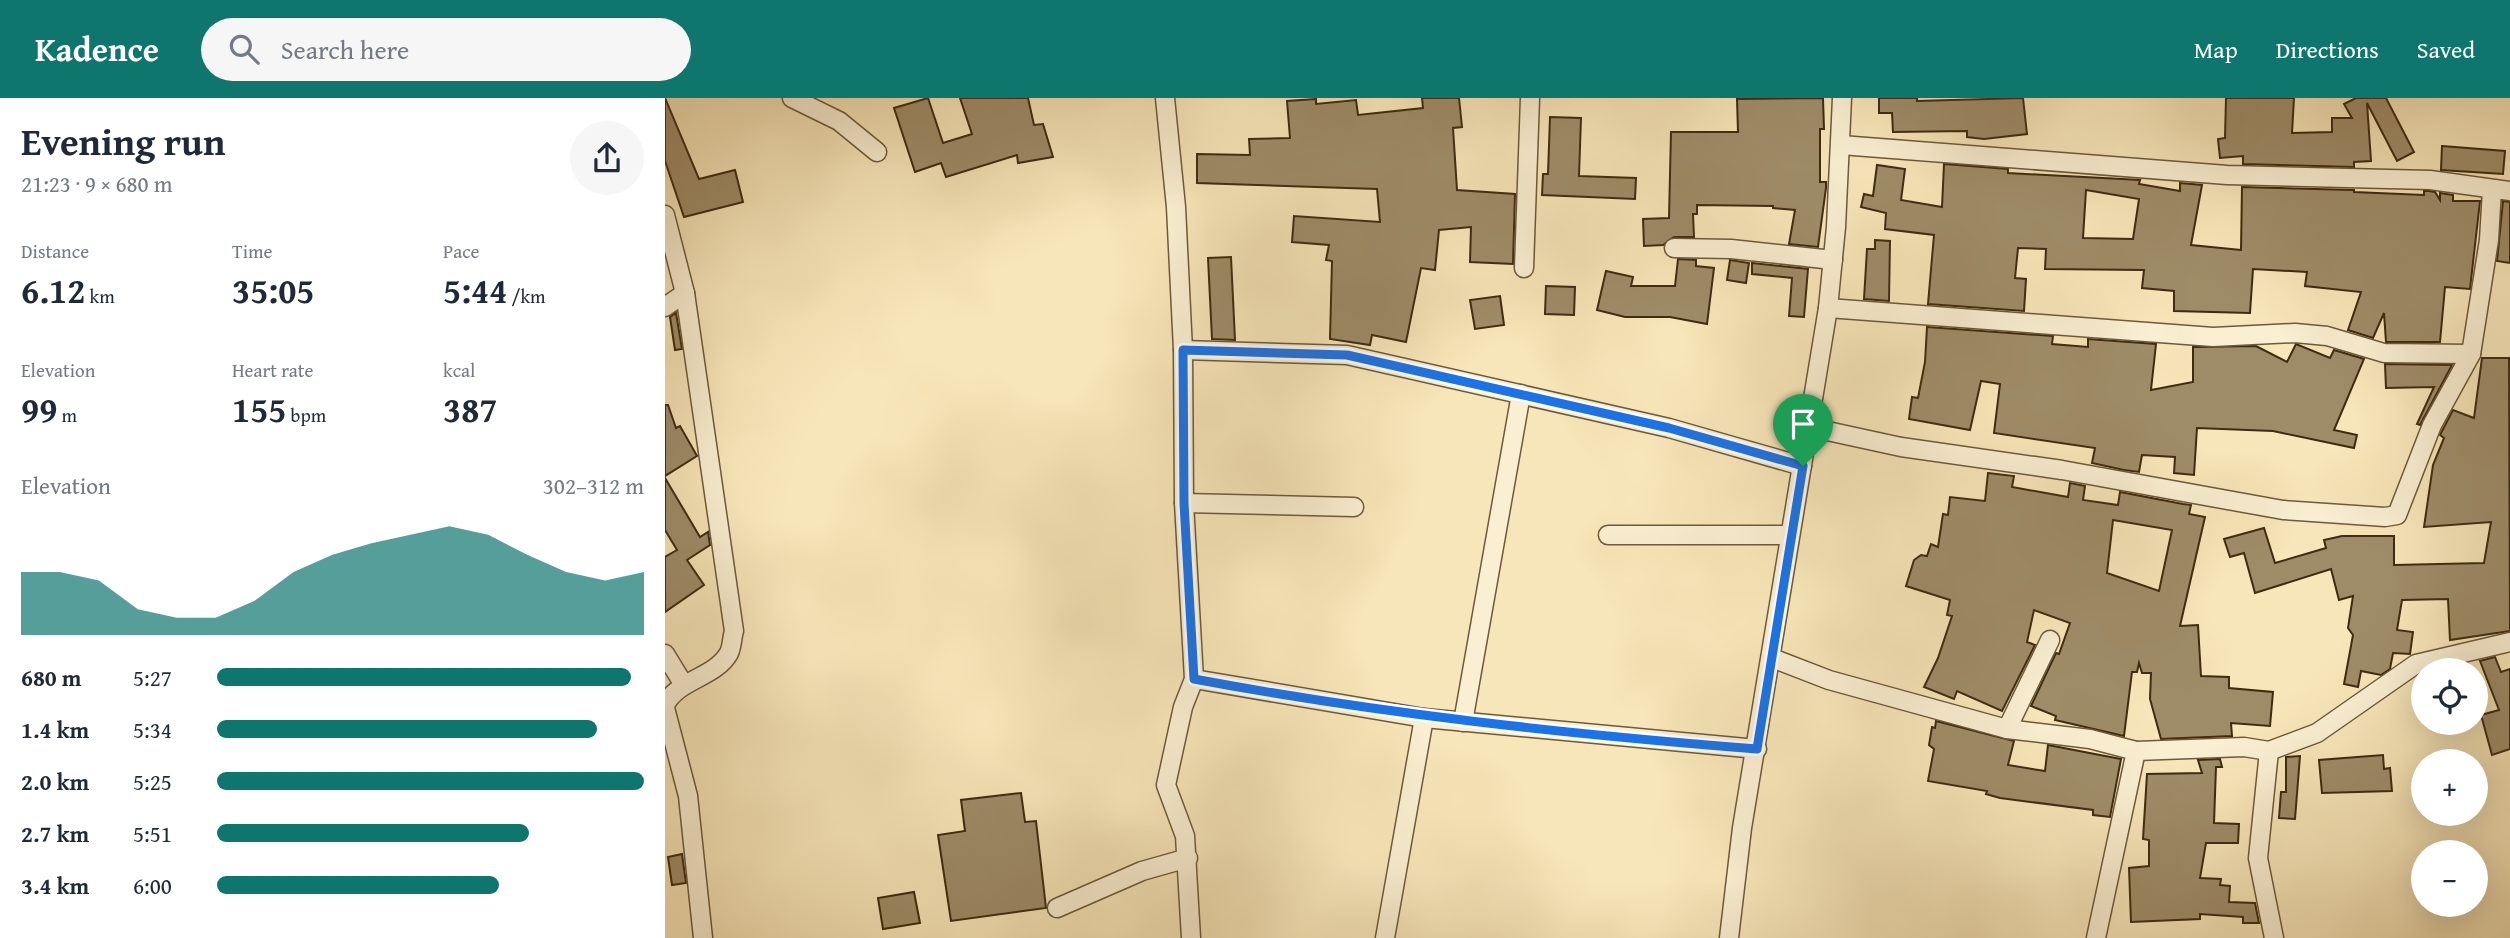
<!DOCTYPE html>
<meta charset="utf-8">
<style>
body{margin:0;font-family:"Gentium Book Plus",serif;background:#f6f6f7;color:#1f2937;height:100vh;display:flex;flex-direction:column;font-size:26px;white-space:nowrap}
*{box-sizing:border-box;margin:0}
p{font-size:23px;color:#747a83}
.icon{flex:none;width:38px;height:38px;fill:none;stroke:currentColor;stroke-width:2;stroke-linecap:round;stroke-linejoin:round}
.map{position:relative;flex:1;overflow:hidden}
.drawer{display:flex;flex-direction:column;background:#fff;width:665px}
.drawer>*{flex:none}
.tools{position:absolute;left:1746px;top:560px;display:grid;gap:14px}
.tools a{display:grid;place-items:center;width:77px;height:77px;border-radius:50%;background:#fff;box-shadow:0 7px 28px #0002;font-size:35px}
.pin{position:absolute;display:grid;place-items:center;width:60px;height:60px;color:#fff;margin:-72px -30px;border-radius:50% 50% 50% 0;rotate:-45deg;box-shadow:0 0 7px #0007}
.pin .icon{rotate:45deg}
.round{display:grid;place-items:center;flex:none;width:74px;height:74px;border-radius:37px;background:#f6f6f7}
.head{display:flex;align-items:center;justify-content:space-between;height:119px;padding:0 21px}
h1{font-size:38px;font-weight:700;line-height:52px}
.metrics{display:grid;grid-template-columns:repeat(3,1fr);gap:10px;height:119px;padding:7px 21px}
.metrics div{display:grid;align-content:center}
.metrics b{font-size:35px;font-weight:700}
.metrics small{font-size:19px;font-weight:400}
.metrics p{font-size:19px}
.chart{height:196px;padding:14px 21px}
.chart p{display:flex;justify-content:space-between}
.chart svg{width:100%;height:126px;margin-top:7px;fill:#0f766e;opacity:.7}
ul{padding:0 21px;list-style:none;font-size:23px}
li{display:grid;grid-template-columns:112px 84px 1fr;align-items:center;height:52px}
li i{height:18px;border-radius:9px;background:#0f766e}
header{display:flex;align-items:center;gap:42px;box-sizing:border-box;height:98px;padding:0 35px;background:#0f766e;color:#fff}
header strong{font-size:33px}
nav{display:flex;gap:38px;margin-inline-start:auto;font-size:24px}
.search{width:490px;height:63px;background:#f6f6f7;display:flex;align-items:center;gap:18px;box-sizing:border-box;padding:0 24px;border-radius:38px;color:#747a83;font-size:26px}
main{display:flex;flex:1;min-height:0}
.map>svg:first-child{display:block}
.building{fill:#9e8c68;stroke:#3e2b10;stroke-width:2;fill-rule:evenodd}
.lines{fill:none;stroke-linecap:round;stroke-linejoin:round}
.street-casing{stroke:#6c5a3a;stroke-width:21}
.street{stroke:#faefd2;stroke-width:18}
.route-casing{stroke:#fff;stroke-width:14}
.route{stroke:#1a73e8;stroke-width:9}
</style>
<header>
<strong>Kadence</strong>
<div class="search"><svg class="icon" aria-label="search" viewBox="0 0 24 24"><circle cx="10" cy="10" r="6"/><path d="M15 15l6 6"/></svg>Search here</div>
<nav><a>Map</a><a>Directions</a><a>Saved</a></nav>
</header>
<main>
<section class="drawer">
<div class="head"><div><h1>Evening run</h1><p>21:23 · 9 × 680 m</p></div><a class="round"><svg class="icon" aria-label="share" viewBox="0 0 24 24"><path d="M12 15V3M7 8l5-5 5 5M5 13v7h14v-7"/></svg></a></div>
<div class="metrics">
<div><p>Distance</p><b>6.12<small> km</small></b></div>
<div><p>Time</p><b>35:05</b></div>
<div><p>Pace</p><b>5:44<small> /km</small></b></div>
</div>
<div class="metrics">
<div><p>Elevation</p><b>99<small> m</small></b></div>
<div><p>Heart rate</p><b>155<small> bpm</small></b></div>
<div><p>kcal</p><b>387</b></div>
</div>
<div class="chart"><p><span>Elevation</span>302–312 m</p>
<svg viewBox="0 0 160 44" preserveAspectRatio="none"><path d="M0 44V22L10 22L20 25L30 35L40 38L50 38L60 32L70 22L80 16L90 12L100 9L110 6L120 9L130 16L140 22L150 25L160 22V44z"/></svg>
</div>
<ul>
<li><b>680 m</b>5:27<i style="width:97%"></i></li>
<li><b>1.4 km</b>5:34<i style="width:89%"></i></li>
<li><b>2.0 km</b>5:25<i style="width:100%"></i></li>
<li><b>2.7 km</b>5:51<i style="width:73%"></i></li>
<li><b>3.4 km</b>6:00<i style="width:66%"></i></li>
</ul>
</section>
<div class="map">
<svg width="1845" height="840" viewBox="0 0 1845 840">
<rect width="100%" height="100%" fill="#f7e6b9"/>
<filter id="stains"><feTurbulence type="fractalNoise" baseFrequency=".00286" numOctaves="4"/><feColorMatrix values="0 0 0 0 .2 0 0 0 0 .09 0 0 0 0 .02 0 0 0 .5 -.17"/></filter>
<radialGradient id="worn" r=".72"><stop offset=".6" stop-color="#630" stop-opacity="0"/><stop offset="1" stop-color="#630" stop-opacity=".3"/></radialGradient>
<!-- building -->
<g class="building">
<polygon points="0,0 34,81 70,72 78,104 19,119 0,63"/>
<polygon points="263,0 278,45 307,36 295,0 363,0 369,27 378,26 388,59 353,65 352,57 281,79 276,65 250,74 229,10"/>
<polygon points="757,0 794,0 797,29 788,30 792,92 850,96 848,166 805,164 806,129 774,132 770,172 756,170 741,244 707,237 705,247 665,241 667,163 661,162 664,147 627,144 629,118 715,124 712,91 532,85 532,56 585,57 584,41 625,40 622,3 651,1 651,6 691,2 693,17 758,10"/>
<polygon points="1158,0 1159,31 1155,31 1155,84 1161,84 1161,90 1153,149 1124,146 1130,112 1108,110 1108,108 1032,107 1032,116 1028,116 1029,139 1009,139 998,147 979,148 978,121 1004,120 1006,34 1073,34 1072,1"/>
<polygon points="1214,0 1252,0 1252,3 1358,0 1362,36 1319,41 1302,39 1302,33 1228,34 1227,15 1214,15"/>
<polygon points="1561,0 1629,0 1627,35 1667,34 1667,20 1687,20 1679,6 1691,0 1721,0 1749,54 1732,63 1702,5 1706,63 1689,64 1689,69 1578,66 1578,58 1555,60 1553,41 1560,40"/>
<polygon points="885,19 916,20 914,78 971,80 970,101 877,97 878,76 883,76"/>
<polygon points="1777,48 1840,53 1838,76 1776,72"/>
<path d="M 1279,66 L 1343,71 L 1343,75 L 1475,82 L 1474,86 L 1515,93 L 1515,85 L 1537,87 L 1526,147 L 1576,152 L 1577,89 L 1689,92 L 1689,94 L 1759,97 L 1759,93 L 1764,93 L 1770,94 L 1775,102 L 1775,95 L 1788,97 L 1788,103 L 1815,103 L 1805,191 L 1780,189 L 1775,244 L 1721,244 L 1719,215 L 1708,240 L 1683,232 L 1696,194 L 1640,188 L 1642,174 L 1588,171 L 1585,215 L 1509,213 L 1509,193 L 1477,190 L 1479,172 L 1380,171 L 1381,151 L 1353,150 L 1350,180 L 1361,181 L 1359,213 L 1263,206 L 1269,137 L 1220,131 L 1221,115 L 1196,109 L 1199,96 L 1208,98 L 1212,67 L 1240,71 L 1236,102 L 1277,109 ZM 1421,92 L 1474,101 L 1468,141 L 1418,140 Z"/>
<polygon points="1838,103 1845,104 1845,165 1832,163"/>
<polygon points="1210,142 1225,143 1224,203 1199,201 1202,151 1210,151"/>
<polygon points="566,159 570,242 547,241 543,160"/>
<polygon points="1013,161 1031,162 1031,168 1049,170 1042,226 1005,219 960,219 932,212 941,173 968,179 966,188 1010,188"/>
<polygon points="1065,162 1084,165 1081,185 1062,182"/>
<polygon points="1087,165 1143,171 1139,219 1124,218 1127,180 1087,176"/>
<polygon points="881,188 910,189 909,217 880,216"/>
<polygon points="835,198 839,227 810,231 805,202"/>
<polygon points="11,215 17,251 10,252 5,219"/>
<polygon points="1262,229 1388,238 1387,246 1423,249 1423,241 1491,246 1486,292 1528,284 1528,249 1591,248 1622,264 1631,246 1665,260 1669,252 1699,261 1669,332 1692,337 1689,350 1608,333 1532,330 1529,377 1509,375 1510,359 1477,357 1474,374 1459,372 1427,365 1430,350 1329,335 1335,286 1316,283 1305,332 1244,321 1247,299 1253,300 1260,264"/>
<polygon points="1817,260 1844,260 1845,533 1785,542 1783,501 1737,502 1732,532 1748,534 1745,556 1728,555 1725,571 1716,577 1696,573 1693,589 1679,586 1688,537 1683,530 1688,498 1674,502 1666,471 1590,495 1579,455 1565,459 1559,441 1599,430 1610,465 1661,450 1659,442 1677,438 1729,438 1729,467 1819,465 1826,424 1759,429 1768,367 1779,340 1775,337 1788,312 1809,320"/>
<polygon points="1720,266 1787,267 1755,327 1752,326 1769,289 1721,290"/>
<polygon points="0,307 3,307 11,330 15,328 32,358 0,378"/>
<path d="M 1323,375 L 1349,378 L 1347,389 L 1403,399 L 1405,385 L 1420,388 L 1418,402 L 1453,407 L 1455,394 L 1518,406 L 1526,407 L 1524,416 L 1540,419 L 1515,528 L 1533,527 L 1536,578 L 1564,579 L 1564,590 L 1608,594 L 1605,628 L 1566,625 L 1567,638 L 1496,641 L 1485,601 L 1486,575 L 1477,575 L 1474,565 L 1472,574 L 1467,574 L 1459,638 L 1390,622 L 1391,618 L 1366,608 L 1391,555 L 1394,556 L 1405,525 L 1369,512 L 1362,544 L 1370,547 L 1337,613 L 1292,593 L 1289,601 L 1259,589 L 1273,560 L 1287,518 L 1282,517 L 1285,502 L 1241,488 L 1249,462 L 1256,457 L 1262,458 L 1266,446 L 1273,449 L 1278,416 L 1283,417 L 1285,399 L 1320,403 ZM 1448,422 L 1507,432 L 1494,493 L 1442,475 Z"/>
<polygon points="0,380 35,439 43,434 45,447 22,462 39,487 0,514 0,459 12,452 0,432"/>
<polygon points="1830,559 1836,574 1845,571 1845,651 1827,657 1816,617 1834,612 1815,563"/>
<polygon points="1271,623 1349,643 1343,667 1380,673 1383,647 1456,661 1445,719 1428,717 1428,712 1335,700 1321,696 1322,693 1263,683 1269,651 1264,647 1267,629 1270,630"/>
<polygon points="1718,657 1719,671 1725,670 1727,693 1657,695 1654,662"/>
<polygon points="1635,658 1630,721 1614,720 1616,694 1621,694 1621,659"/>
<polygon points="1555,661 1557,669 1551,669 1549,725 1574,726 1573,745 1541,745 1535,780 1556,781 1555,787 1565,788 1564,804 1590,805 1594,825 1578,825 1578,819 1535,816 1535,821 1466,824 1464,770 1484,768 1484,742 1478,741 1482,676 1537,675 1533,662"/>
<polygon points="356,695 360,724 371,723 381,810 286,823 273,737 300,733 296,702"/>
<polygon points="17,756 21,785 7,787 3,759"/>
<polygon points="249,794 255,825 218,831 213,800"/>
</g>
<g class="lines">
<!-- street casing -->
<g class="street-casing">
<g id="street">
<polyline points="127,0 174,23 212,54"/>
<polyline points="500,0 511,109 518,252 519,405 529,581 518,609 501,687 520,738 526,840"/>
<polyline points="1176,47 1562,77 1765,82 1845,93"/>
<path d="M 0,117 L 20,195 L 69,533 C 67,539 67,549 64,555 C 50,580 13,581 0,607"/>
<polyline points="1009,150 1066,151 1168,162"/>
<polyline points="859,170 865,0"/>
<polyline points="0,209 20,195"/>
<polyline points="1163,210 1548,239 1630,235 1662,238 1719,255 1806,256"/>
<polyline points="518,252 682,257 1004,330 1137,368"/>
<polyline points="1144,329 1236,349 1397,372 1618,412 1720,419 1732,417 1767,327 1806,256 1824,142 1827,91"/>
<polyline points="519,405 689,409"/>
<polyline points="943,437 1125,437"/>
<polyline points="0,556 19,587"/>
<polyline points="1107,560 1164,582 1342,631 1425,641 1471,653 1579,649 1604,653 1652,635 1751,566 1845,544"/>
<polyline points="529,581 759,620 1092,651"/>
<polyline points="0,610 23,698 38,840"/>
<polyline points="798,624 856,296"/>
<polyline points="1342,631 1385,542"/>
<polyline points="1604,653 1593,760 1609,840"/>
<polyline points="392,810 477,773 523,760"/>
<polyline points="720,840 759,620"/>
<polyline points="1064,840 1077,730 1163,210 1171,129 1177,0"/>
<polyline points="1431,840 1471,653"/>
</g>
</g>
<!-- street -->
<use href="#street" class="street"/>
</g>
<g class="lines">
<!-- route casing -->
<g class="route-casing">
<path id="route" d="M 518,252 L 682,257 L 1004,330 L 1138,368 L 1092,651 C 903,636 716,616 529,581 L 519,405 Z"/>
</g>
<!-- route -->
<use href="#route" class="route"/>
</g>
<rect width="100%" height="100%" filter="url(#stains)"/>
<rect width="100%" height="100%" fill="url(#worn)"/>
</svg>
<div class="tools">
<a><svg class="icon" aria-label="locate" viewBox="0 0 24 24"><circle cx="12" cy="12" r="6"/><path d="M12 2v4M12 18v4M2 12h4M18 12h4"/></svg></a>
<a>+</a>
<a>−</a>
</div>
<div class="pin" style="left:1138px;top:368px;background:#1e9e55"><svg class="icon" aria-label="arrive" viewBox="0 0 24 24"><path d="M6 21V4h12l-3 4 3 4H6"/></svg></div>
</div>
</main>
